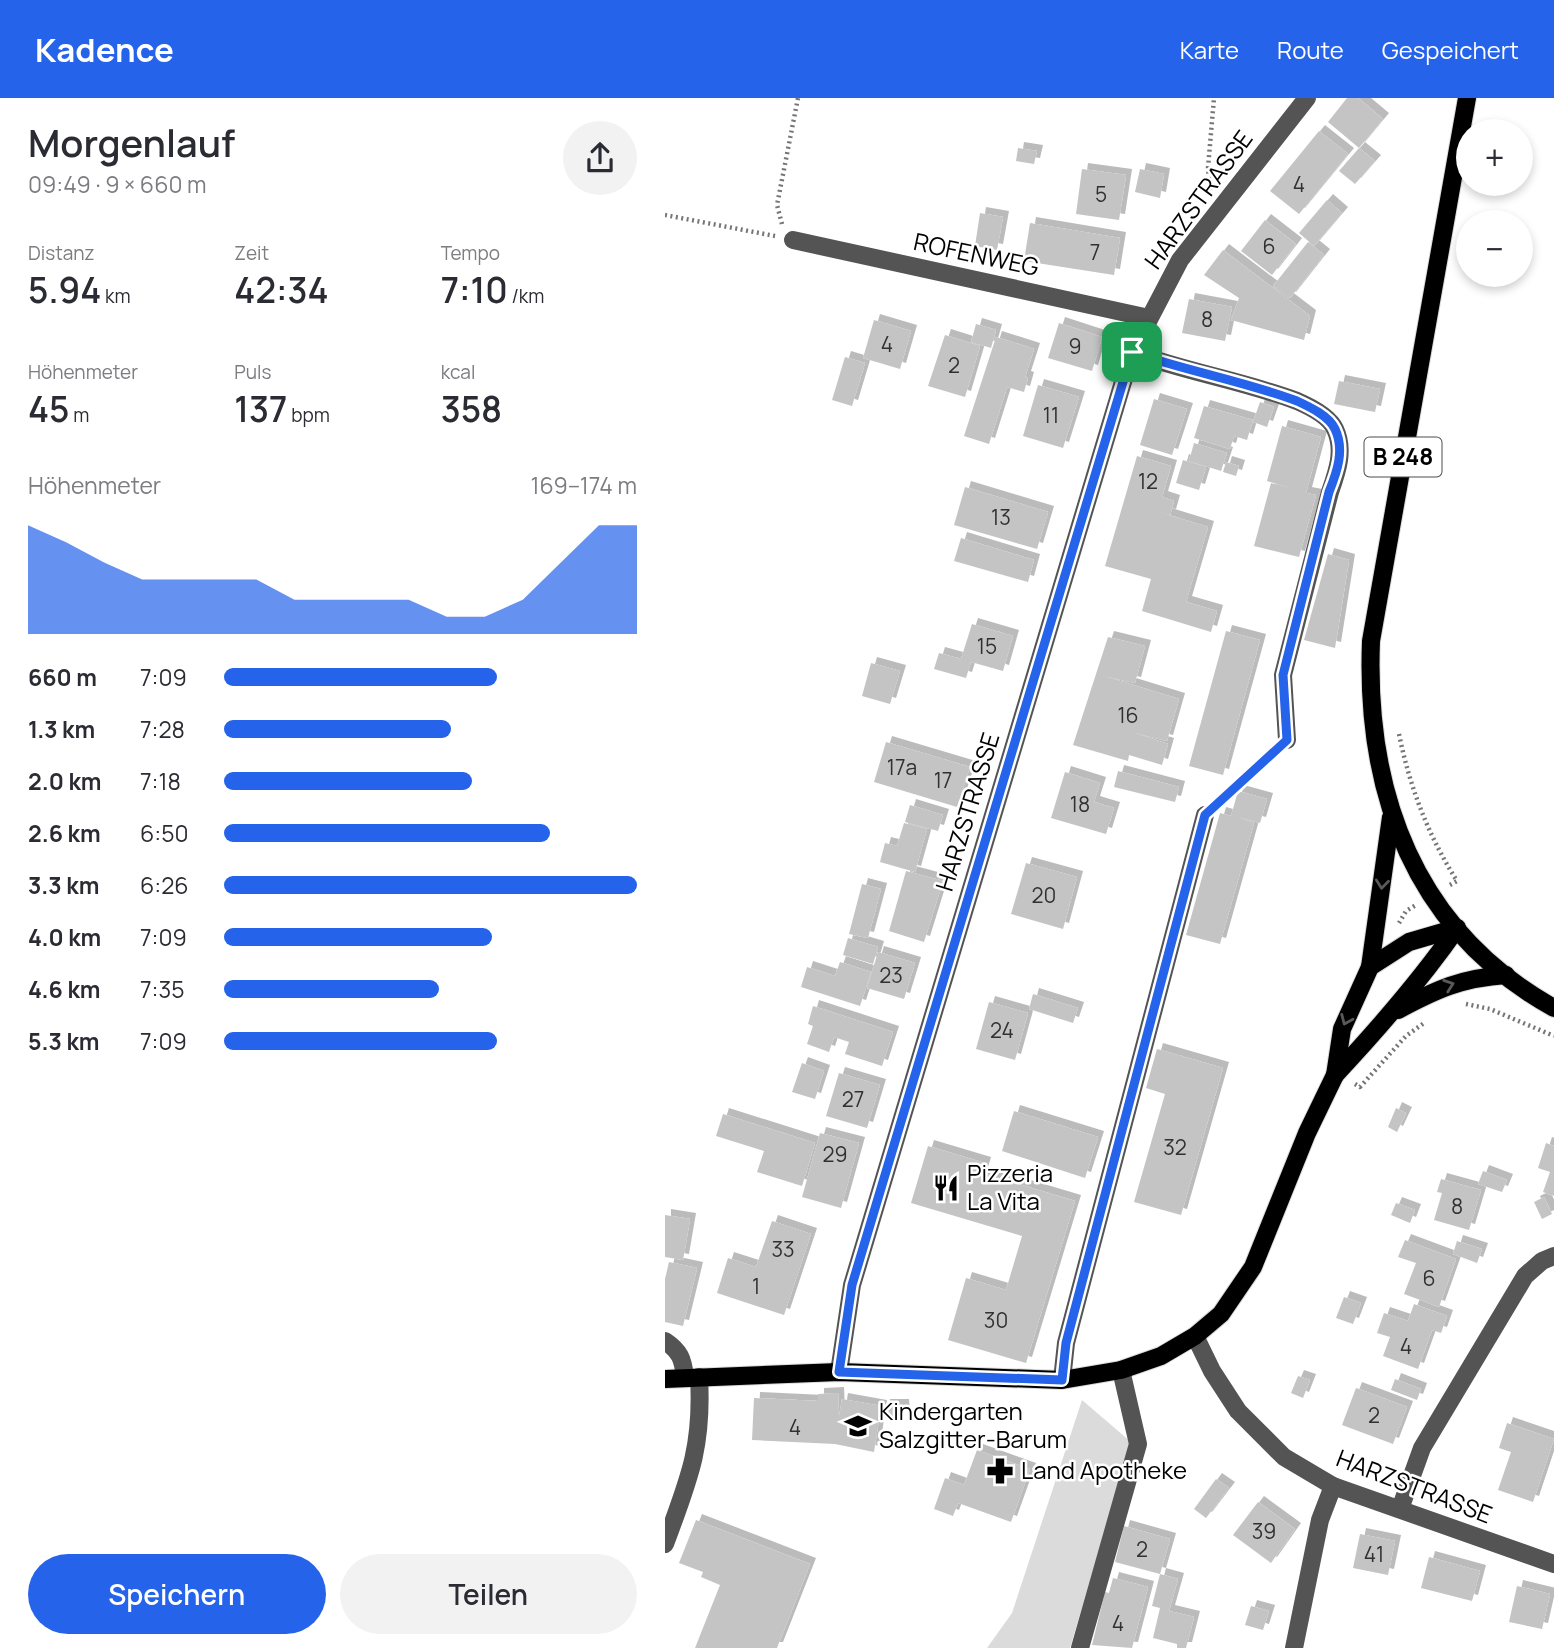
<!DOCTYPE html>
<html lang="de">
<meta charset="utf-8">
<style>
body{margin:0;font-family:Manrope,sans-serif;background:#f2f2f3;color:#2b2b33;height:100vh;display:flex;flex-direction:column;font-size:26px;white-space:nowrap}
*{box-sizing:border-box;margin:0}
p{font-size:23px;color:#7c7c81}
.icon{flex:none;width:38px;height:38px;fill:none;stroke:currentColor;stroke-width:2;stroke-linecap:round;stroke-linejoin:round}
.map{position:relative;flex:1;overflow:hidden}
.drawer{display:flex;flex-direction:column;background:#fff;width:665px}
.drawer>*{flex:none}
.controls{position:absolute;left:791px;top:21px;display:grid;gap:14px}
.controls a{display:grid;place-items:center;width:77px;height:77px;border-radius:50%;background:#fff;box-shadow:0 4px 10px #0003;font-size:35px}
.pin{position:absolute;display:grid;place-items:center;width:60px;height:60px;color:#fff;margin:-30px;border-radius:14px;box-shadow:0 4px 10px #0006}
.round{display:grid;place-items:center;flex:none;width:74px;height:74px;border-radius:37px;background:#f2f2f3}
.head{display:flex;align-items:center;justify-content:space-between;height:119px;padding:0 28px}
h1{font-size:38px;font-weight:600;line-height:52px}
.metrics{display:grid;grid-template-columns:repeat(3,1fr);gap:10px;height:119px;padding:7px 28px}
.metrics div{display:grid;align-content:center}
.metrics b{font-size:35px;font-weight:600}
.metrics small{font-size:19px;font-weight:400}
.metrics p{font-size:19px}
.chart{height:196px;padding:14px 28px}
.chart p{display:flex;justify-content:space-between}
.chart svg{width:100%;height:126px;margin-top:7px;fill:#2563eb;opacity:.7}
.action{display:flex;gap:14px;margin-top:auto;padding:14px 28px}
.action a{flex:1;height:80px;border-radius:42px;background:#2563eb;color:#fff;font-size:28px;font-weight:600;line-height:80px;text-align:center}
.action a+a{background:#f2f2f3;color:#2b2b33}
ul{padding:0 28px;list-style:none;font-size:23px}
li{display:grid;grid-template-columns:112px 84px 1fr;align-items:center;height:52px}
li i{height:18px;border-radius:9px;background:#2563eb}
header{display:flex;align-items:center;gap:42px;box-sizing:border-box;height:98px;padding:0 35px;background:#2563eb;color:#fff}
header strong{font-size:33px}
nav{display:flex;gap:38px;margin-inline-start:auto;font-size:24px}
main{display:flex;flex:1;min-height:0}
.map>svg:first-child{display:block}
.green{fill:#dbdbdb}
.building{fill:#c4c4c4;filter:url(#shadow)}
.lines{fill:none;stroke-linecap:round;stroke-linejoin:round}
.major-casing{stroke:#dbdbdb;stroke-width:20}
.path{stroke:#767676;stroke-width:4.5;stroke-dasharray:2 3.5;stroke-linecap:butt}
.minor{stroke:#545454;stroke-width:18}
.major{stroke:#000;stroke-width:18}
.oneway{stroke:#595959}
.route-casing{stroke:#fff;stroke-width:14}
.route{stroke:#2563eb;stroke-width:9}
.labels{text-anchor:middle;stroke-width:5;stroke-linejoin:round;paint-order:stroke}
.number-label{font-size:21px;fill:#313131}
.shield{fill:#fff;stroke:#4c4c4c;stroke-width:2}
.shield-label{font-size:23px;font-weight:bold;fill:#000}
.street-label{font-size:24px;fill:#000;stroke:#fff}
.poi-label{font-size:24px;fill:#000;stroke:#fff;text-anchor:start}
</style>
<header>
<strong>Kadence</strong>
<nav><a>Karte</a><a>Route</a><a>Gespeichert</a></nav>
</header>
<main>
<section class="drawer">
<div class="head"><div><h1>Morgenlauf</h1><p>09:49 · 9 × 660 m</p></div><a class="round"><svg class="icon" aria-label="share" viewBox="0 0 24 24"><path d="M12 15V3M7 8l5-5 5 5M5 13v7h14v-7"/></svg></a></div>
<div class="metrics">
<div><p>Distanz</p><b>5.94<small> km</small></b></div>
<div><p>Zeit</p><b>42:34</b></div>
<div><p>Tempo</p><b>7:10<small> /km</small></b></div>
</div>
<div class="metrics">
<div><p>Höhenmeter</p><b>45<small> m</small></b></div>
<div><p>Puls</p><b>137<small> bpm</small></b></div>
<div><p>kcal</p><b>358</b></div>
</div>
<div class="chart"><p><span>Höhenmeter</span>169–174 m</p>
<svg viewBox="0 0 160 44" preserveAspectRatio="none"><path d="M0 44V6L10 12L20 19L30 25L40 25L50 25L60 25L70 32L80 32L90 32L100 32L110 38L120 38L130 32L140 19L150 6L160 6V44z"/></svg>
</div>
<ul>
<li><b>660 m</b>7:09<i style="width:66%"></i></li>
<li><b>1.3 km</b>7:28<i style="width:55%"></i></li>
<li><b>2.0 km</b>7:18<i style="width:60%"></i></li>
<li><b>2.6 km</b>6:50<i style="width:79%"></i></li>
<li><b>3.3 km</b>6:26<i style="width:100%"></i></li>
<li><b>4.0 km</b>7:09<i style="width:65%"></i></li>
<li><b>4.6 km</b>7:35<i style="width:52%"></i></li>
<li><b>5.3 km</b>7:09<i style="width:66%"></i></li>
</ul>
<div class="action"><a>Speichern</a><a>Teilen</a></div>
</section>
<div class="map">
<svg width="889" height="1550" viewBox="0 0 889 1550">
<defs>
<filter id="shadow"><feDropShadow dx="6" dy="-6" stdDeviation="0" flood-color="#0004"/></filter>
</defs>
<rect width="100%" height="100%" fill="#fff"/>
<!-- green -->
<polygon class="green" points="417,1302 466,1344 405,1550 322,1550 347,1515"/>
<!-- building -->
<g class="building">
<polygon points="682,0 693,0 718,21 694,50 663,24"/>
<polygon points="654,33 683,56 634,116 605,93"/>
<polygon points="353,50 372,53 369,66 351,63"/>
<polygon points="694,50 710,63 690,86 674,73"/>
<polygon points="417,71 461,77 454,122 411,116"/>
<polygon points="475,71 499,76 495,100 470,94"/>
<polygon points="662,102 677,115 649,148 634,135"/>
<polygon points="315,115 338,119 332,152 310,148"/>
<polygon points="600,122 631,146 607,177 576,153"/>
<polygon points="365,125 455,140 449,177 359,163"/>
<polygon points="643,144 659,157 625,200 608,188"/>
<polygon points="558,152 645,218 639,242 566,222 574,200 539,177"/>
<polygon points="524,201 567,209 560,243 517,235"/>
<polygon points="209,222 246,233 235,271 198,260"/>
<polygon points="394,225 437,239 427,273 383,260"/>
<polygon points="311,226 331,232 326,250 306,244"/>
<polygon points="280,237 315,248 300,299 263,288"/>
<polygon points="331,239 369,251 360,279 363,280 359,294 342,289 324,346 299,338"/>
<polygon points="180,259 200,265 187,308 167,302"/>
<polygon points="674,283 715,291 710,314 669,306"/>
<polygon points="373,287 414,299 398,350 358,338"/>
<polygon points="489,301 522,311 507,357 475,347"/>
<polygon points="595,304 609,309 602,329 588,324"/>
<polygon points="539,308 588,322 582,342 569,338 565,351 529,340"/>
<polygon points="617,328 656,339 641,395 651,397 634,459 589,448 606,385 629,391 602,383"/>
<polygon points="529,345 562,355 556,373 524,363"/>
<polygon points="472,358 506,368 497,399 509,403 505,417 494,414 543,429 521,504 552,513 546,534 477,513 486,481 440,468"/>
<polygon points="518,362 541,369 534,392 511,385"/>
<polygon points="561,364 574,368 571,378 558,374"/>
<polygon points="300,389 383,414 372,451 289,427"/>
<polygon points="296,440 369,462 363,484 289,463"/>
<polygon points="663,456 684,462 670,550 639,542"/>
<polygon points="307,526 348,538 338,573 306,564 301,580 269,571 274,555 296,561"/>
<polygon points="561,533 595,542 558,677 524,668"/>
<polygon points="443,539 480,548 470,585 439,578 514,601 502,643 467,634 503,646 497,667 464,657 463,663 408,647"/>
<polygon points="206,565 235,573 225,606 197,598"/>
<polygon points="221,644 305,669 292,709 209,684"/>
<polygon points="453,673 514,689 510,704 449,689"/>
<polygon points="400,674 435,685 429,704 449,710 441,736 386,720"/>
<polygon points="573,693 602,701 595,725 573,719 589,725 555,846 521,837 555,715 566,718"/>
<polygon points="245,707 278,717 273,733 240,724"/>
<polygon points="239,725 262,731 250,774 215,764 220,745 232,748"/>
<polygon points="361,765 412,779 398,831 346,816"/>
<polygon points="241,773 278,783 259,844 224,833"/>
<polygon points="197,786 216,791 203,840 184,836"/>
<polygon points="183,840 213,849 208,866 178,857"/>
<polygon points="213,854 250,865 239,901 202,890"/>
<polygon points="175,864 206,874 195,908 136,889 142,869 170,878"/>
<polygon points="368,896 413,910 408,925 364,911"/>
<polygon points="324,904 363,915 350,962 311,951"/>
<polygon points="148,908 228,934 217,968 180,956 184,944 169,939 164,954 142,946 148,928 143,926"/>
<polygon points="492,951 558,970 516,1117 469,1104 500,996 481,990"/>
<polygon points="137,965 159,973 150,1001 127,994"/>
<polygon points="174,975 215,987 202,1030 161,1018"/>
<polygon points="731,1010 741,1015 732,1034 723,1029"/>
<polygon points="349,1013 433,1039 420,1080 337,1053"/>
<polygon points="58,1016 150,1045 137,1088 92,1074 99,1053 51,1038"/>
<polygon points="155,1035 194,1045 176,1110 137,1099"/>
<polygon points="881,1045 889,1048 889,1098 878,1094 885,1074 873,1070"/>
<polygon points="263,1048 320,1065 317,1075 410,1103 361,1265 283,1242 301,1180 341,1192 357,1138 246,1105"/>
<polygon points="818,1073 842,1082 837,1094 813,1086"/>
<polygon points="776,1081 816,1092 804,1132 769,1122 777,1095 772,1094"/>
<polygon points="879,1099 887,1116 877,1121 869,1104"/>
<polygon points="731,1105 750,1112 745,1125 726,1117"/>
<polygon points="0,1117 25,1121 18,1162 0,1159"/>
<polygon points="107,1123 146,1136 119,1217 52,1195 63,1160 91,1169"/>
<polygon points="740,1142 791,1161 774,1209 739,1196 751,1165 733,1159"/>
<polygon points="792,1143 817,1151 812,1165 788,1156"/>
<polygon points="4,1164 32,1170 18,1228 0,1224 0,1181"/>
<polygon points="679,1199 696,1205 688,1226 671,1220"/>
<polygon points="749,1206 782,1218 776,1235 767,1232 753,1271 718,1258 725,1239 712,1235 719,1215 743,1223"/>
<polygon points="633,1278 645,1282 638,1300 626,1295"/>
<polygon points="730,1281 756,1291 752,1302 726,1292"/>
<polygon points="691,1290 742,1309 728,1346 677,1327"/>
<polygon points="173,1295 174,1319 177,1301 216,1308 209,1354 170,1346 87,1342 89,1300 153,1303 153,1296"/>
<polygon points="219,1307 238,1307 239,1319 219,1319"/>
<polygon points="842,1325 889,1341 868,1404 833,1392 846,1354 834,1350"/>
<polygon points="312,1352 365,1371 346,1424 293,1405 288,1418 269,1411 280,1380 299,1387"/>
<polygon points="551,1381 564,1390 541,1420 529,1411"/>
<polygon points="593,1404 630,1431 606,1465 568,1437"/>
<polygon points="31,1422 145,1466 112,1550 30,1550 55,1487 36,1479 38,1474 14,1465"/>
<polygon points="459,1428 505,1441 495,1476 450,1464"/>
<polygon points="695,1436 730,1443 723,1477 688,1470"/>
<polygon points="764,1459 815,1473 807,1503 756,1490"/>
<polygon points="495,1476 513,1481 504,1513 529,1519 521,1550 512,1550 512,1546 488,1540 495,1510 487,1508"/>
<polygon points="448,1480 483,1489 467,1550 427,1547 440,1494 444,1495"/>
<polygon points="852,1488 885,1496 877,1531 844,1524"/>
<polygon points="586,1508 604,1513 598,1532 580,1527"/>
</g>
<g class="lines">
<!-- major casing -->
<g class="major-casing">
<g id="major">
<path d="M 802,0 L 706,543 C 700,695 749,832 889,910"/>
<polyline points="705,869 726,719"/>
<path d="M 733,912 C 772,891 797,880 841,877"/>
<path d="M 670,977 C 714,930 755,883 792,830"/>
<polyline points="0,1281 174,1274 397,1282 456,1272 496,1258 530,1238 556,1216 588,1169 642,1035 670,977 677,931 705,869 744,844 792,830"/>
</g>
</g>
<!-- path -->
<g class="path">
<polyline points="545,92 543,70 549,0"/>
<polyline points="0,117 110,138"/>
<polyline points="117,126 112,107 133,0"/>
<path d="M 734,636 C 745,690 763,737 792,783 L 783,788"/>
<polyline points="554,704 606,656"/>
<polyline points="734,825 741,813 751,807"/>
<polyline points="801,906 825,911 889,938"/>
<polyline points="690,986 695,989 741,938 759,925"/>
</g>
<!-- minor -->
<g class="minor">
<polyline points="128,142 484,220"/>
<path d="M 467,254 C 521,274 579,283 632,303 C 646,309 664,318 670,331 C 680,352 672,374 665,394 L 618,577 L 622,642"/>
<polyline points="530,1238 547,1273 573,1313 619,1359 668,1388 889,1466"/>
<path d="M 0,1243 C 15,1253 18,1261 20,1279"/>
<polyline points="174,1274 187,1187 467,254 515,162 642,0"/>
<polyline points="397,1282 401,1245 540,717"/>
<polyline points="735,1411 757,1350 860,1178 877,1163 889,1158"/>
<path d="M 0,1446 C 24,1381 38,1349 34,1279"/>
<polyline points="415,1550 473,1346 456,1272"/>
<polyline points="629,1550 655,1422 668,1388"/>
</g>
<!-- major -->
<use href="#major" class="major"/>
</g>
<!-- one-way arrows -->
<defs><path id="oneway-chevron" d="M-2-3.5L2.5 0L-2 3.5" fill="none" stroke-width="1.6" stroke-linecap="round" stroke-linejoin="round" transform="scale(1.75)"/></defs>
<g class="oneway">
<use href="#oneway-chevron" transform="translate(717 786) rotate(96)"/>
<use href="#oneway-chevron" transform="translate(784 887) rotate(-19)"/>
<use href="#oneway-chevron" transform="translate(681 922) rotate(113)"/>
</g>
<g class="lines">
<!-- route casing -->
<g class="route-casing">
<path id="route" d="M 467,254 C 521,273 579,283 632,303 C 645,309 664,318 670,331 C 680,352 672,374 664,394 L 618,577 L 622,642 L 540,717 L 401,1245 L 397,1282 L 174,1274 L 187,1187 Z"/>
</g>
<!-- route -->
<use href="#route" class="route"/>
</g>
<!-- icons -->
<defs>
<g id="restaurant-bare" transform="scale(2.1)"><path d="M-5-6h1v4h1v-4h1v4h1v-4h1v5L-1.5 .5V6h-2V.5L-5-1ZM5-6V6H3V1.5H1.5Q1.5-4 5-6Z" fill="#000" stroke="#fff" stroke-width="2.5" paint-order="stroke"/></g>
<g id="school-bare" transform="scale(2.1)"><path d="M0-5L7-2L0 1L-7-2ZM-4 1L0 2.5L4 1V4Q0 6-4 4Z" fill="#000" stroke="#fff" stroke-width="2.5" paint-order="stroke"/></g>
<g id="pharmacy-bare" transform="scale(2.1)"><path d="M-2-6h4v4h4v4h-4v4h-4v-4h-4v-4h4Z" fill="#000" stroke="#fff" stroke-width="2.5" paint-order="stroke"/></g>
</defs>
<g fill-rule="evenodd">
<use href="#restaurant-bare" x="281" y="1090"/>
<use href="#school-bare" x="193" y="1328"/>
<use href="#pharmacy-bare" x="335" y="1373"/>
</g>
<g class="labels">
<!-- number labels -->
<g class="number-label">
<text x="634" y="94">4</text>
<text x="436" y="104">5</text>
<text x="604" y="156">6</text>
<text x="430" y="162">7</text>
<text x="542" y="229">8</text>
<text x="222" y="254">4</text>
<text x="410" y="256">9</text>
<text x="289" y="275">2</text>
<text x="386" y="325">11</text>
<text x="483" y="391">12</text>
<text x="336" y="427">13</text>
<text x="322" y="556">15</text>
<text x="463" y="625">16</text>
<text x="237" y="677">17a</text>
<text x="278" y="690">17</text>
<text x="415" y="714">18</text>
<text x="379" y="805">20</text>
<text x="226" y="885">23</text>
<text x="337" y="940">24</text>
<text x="188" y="1009">27</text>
<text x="510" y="1057">32</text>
<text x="170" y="1064">29</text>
<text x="792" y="1116">8</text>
<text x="118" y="1159">33</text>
<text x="764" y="1188">6</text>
<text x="91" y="1196">1</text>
<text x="331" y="1230">30</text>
<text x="741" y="1256">4</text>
<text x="709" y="1325">2</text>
<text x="130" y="1337">4</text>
<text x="599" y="1441">39</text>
<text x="477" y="1459">2</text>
<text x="709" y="1464">41</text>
<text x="453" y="1533">4</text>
</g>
<!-- shield labels -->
<rect class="shield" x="699.5" y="339.5" width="77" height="39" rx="5"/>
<g class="shield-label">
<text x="738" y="367">B 248</text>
</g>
<!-- street labels -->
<g class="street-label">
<text transform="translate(534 102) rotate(-54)" y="8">HARZSTRASSE</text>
<text transform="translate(311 157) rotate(12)" y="8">ROFENWEG</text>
<text transform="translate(303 714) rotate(-73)" y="8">HARZSTRASSE</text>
<text transform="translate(749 1389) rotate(21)" y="8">HARZSTRASSE</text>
</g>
<!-- poi labels -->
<g class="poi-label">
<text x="302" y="1084">Pizzeria<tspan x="302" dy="28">La Vita</tspan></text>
<text x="214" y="1322">Kindergarten<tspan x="214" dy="28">Salzgitter-Barum</tspan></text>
<text x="356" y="1381">Land Apotheke</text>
</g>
</g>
</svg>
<div class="controls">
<a>+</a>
<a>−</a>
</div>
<div class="pin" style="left:467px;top:254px;background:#1e9e55"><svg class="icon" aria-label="arrive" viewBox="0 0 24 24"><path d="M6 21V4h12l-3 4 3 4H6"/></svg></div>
</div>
</main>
